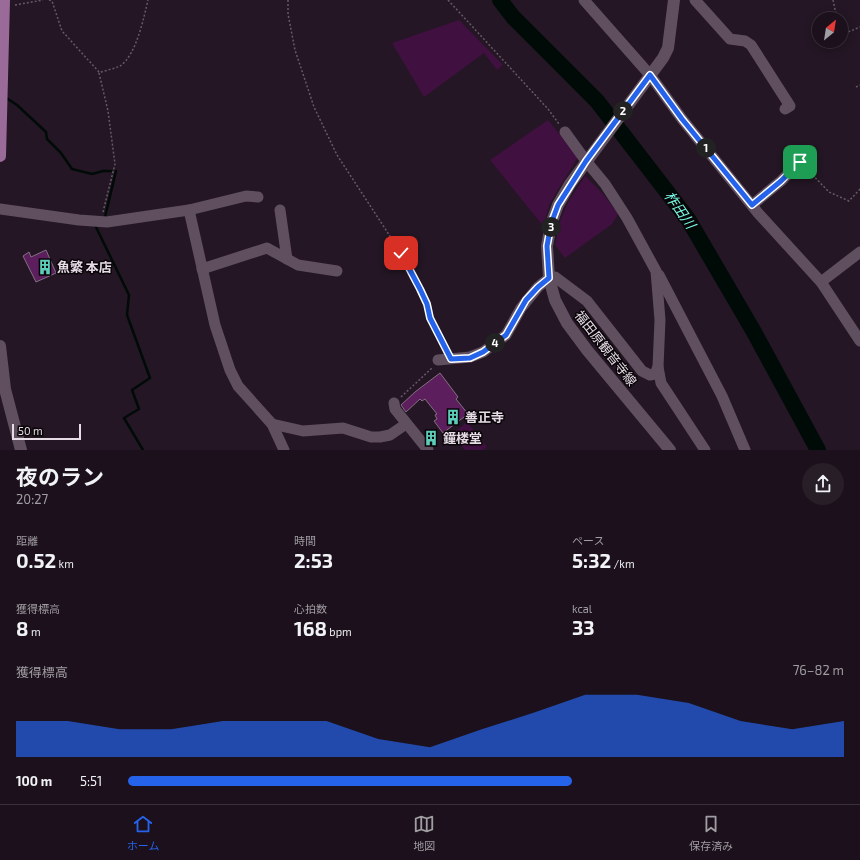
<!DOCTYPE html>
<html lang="ja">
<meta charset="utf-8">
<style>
body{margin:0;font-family:"Exo 2","Noto Sans JP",sans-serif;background:#281e28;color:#f1f3f6;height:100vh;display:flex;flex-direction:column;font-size:15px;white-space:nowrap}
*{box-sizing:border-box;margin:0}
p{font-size:13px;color:#a09da3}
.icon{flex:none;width:22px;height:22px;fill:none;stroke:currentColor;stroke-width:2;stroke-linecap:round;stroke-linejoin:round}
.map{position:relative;height:450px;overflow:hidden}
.sheet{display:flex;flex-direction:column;background:#1b101b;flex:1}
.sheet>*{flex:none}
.needle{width:26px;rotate:30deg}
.fabs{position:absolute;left:812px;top:12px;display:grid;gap:8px}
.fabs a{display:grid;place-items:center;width:36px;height:36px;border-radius:50%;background:#1b101b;box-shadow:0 2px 10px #0003,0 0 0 1px #39303a;font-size:20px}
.scale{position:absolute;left:12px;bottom:10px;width:69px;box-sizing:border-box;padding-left:4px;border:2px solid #e6dce6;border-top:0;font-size:11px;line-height:14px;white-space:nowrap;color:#e6dce6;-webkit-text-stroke:3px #0a0509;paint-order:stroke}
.pin{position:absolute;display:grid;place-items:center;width:34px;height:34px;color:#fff;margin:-17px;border-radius:8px;box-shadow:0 2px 6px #0006}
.km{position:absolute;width:20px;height:20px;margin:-10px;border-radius:50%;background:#222;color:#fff;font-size:11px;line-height:20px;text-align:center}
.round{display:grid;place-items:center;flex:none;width:42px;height:42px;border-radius:21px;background:#281e28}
.head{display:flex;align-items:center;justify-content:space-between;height:68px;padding:0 16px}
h1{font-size:22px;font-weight:700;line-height:30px}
.stats{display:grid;grid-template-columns:repeat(3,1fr);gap:6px;height:68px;padding:4px 16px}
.stats div{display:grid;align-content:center}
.stats b{font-size:20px;font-weight:700}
.stats small{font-size:11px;font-weight:400}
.stats p{font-size:11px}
.chart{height:112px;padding:8px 16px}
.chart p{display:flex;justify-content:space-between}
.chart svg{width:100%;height:72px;margin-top:4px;fill:#2563eb;opacity:.7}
ul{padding:0 16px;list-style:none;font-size:13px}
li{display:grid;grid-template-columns:64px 48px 1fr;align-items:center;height:30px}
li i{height:10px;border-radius:5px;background:#2563eb}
.tabs{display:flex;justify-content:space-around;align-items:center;height:56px;border-top:1px solid #39303a;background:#1b101b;font-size:11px;color:#a09da3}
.tabs a{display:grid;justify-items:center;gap:2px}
.tabs .current{color:#2563eb}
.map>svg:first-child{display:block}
.green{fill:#401040}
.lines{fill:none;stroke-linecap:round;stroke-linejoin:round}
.stream{stroke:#000b08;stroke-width:2.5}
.river{stroke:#000b08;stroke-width:16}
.building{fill:#5c1e5c;stroke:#827081}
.path{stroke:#665a66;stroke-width:1.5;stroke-dasharray:2 2;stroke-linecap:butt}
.minor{stroke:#604f5f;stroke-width:11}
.tertiary{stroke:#604f5f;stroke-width:12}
.secondary{stroke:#604f5f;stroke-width:12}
.primary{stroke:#9a6a99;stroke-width:12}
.route-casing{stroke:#fff;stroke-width:8}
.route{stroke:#2563eb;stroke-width:5}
.labels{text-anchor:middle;stroke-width:3;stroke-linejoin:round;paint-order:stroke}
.poi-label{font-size:13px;font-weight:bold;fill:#e6dce6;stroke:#0a0509;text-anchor:start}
.street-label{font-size:13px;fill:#e6dce6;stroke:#0a0509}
.water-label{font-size:14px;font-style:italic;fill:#78fce5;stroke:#0a0509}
</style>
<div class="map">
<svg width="860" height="450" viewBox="0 0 860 450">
<rect width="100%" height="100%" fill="#241624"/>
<!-- green -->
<g class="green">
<polygon points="459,20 503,65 497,70 484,53 424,97 392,43"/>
<polygon points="548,120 578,157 550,203 543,226 490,160"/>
<polygon points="585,176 604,195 618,214 612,224 565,258 555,245 560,221 568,202"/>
<polygon points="467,422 487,447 483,450 465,450 452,434"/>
</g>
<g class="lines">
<!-- stream -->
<g class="stream">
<polyline points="8,99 17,105 46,132 47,139 61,153 72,169 92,174 103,171 111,171"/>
<polyline points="105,217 116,171"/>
<polyline points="96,227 129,295 127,315 150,378 132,390 139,409 124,418 143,450"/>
</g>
<!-- river -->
<polyline class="river" points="500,0 513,17 597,101 688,219 754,332 818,450"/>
</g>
<!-- building -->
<g class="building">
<polygon points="46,250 56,273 36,282 23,256 29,252 31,257"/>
<polygon points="440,373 458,397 456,399 468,414 443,433 434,421 437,419 435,415 437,414 425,399 422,401 420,399 406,412 401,405 415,392"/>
</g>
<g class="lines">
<!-- path -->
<g class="path">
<polyline points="49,0 52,1 62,31 99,72"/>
<polyline points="288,0 288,14 295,50 314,107 337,155 401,253 420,289 427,305 430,318 446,348"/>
<polyline points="448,0 548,109 559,124"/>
<polyline points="833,0 837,19"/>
<polyline points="15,5 43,0"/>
<polyline points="841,35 860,27"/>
<polyline points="825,42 826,41"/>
<polyline points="856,87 860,85"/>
<polyline points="807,169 829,192 849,201 860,189"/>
<path d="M 103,212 L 115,164 L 108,111 L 99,73 C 106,70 114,69 120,66 C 136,56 144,17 148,0"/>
<polyline points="401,397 432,368"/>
</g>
<!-- minor -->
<g class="minor">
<polyline points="584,0 650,75 682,119 758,213 821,282 860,341"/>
<polyline points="695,0 730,39 745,41 751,45 790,106 785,109"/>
<polyline points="565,132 586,161 605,184 627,218 656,271 660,320 658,367 661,383 705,450"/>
<polyline points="752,205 781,181 800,162"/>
<polyline points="0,209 79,220 107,222 189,210 246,196 258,197"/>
<polyline points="189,210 215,325 230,370 238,386 272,424 284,450"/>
<polyline points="280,210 287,259"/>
<polyline points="202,269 267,248 298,265 337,271"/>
<polyline points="659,275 722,396 745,450"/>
<polyline points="821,282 860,252"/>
<polyline points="438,360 470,357 483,352 506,335 521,308 538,287 549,278 555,277 587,301 642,371 650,375 655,374 658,367"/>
<polyline points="394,403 395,409 428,450"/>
<polyline points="272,424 303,431 343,428 371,437 380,437 390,435 406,424"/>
</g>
<!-- tertiary -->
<polyline class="tertiary" points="0,346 5,389 21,450"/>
<!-- secondary -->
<polyline class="secondary" points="670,450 587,350 567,323 555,300 549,278 547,246 551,224 558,205 570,184 663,58 668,48 674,0"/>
<!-- primary -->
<polyline class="primary" points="0,156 4,0"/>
</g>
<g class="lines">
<!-- route casing -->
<g class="route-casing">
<polyline id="route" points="401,253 420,289 427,304 430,318 451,359 470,358 483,352 506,335 526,300 538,287 549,278 547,246 551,224 558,205 586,161 650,75 682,119 752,205 781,181 800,162"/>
</g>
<!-- route -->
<use href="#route" class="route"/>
</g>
<!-- icons -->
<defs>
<g id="building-bare" transform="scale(1.2)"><path d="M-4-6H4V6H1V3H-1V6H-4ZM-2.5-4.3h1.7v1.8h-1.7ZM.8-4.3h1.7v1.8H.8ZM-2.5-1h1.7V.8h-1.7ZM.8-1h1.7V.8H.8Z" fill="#5cceba" stroke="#0a0509" stroke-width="2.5" paint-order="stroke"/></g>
</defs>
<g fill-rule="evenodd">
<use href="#building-bare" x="45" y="267"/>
<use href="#building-bare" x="453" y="417"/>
<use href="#building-bare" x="431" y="438"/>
</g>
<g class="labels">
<!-- poi labels -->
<g class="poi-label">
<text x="57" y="272">魚繁 本店</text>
<text x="465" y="422">善正寺</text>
<text x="443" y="443">鐘楼堂</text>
</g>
<!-- street labels -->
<g class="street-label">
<text transform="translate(606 348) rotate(52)" y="5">福田原観音寺線</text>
</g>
<!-- water labels -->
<g class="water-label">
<text transform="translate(680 210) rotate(55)" y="5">柞田川</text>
</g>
</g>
</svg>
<div class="fabs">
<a><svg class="needle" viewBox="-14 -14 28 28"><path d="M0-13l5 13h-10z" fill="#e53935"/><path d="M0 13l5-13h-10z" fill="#a09da3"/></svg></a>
</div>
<div class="scale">50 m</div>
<div class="pin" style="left:800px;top:162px;background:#1e9e55"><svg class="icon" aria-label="arrive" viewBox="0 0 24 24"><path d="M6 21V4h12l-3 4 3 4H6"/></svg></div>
<div class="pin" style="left:401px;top:253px;background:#d93025"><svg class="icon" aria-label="check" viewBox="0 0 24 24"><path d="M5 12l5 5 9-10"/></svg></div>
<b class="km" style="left:706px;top:148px">1</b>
<b class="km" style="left:623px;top:111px">2</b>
<b class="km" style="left:551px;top:227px">3</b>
<b class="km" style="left:495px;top:343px">4</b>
</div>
<section class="sheet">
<div class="head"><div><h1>夜のラン</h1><p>20:27</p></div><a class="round"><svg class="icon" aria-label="share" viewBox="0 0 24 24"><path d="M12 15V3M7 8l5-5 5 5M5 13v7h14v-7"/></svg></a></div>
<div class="stats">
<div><p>距離</p><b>0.52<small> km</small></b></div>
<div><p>時間</p><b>2:53</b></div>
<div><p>ペース</p><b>5:32<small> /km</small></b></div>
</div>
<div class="stats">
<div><p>獲得標高</p><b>8<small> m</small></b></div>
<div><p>心拍数</p><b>168<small> bpm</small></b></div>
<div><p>kcal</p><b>33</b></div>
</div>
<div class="chart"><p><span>獲得標高</span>76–82 m</p>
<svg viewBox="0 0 160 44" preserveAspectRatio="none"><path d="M0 44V22L10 22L20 27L30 27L40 22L50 22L60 22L70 33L80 38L90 27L100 17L110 6L120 6L130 11L140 22L150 27L160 22V44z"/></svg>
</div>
<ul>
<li><b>100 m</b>5:51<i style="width:62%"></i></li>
</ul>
</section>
<nav class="tabs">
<a class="current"><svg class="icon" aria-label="home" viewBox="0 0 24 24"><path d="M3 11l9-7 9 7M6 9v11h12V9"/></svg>ホーム</a>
<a><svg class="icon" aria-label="map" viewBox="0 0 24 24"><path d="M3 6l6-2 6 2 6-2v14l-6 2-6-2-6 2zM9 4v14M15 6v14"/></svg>地図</a>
<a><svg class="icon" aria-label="saved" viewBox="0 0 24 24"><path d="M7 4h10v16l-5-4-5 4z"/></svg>保存済み</a>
</nav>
